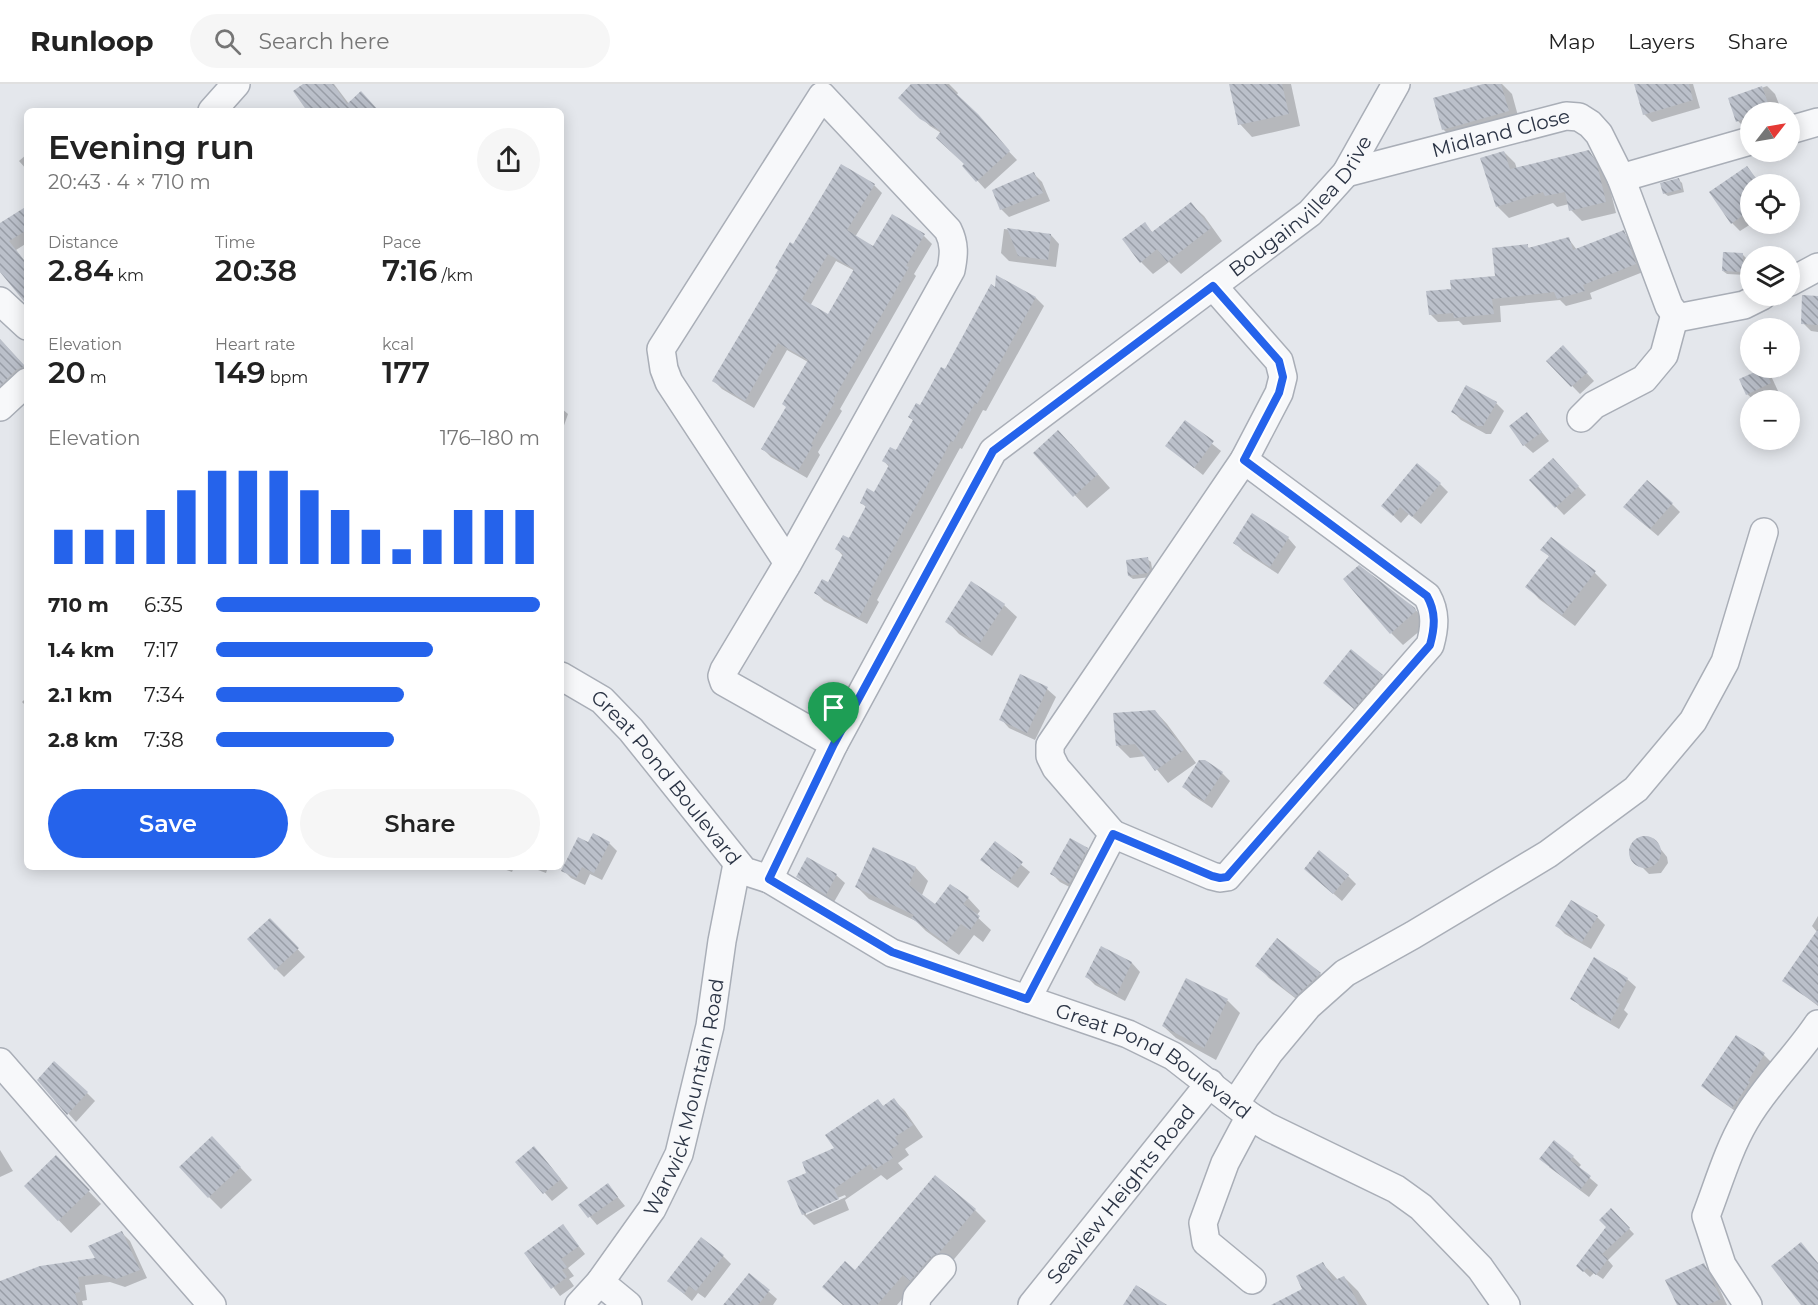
<!DOCTYPE html>
<meta charset="utf-8">
<style>
body{margin:0;font-family:Montserrat,sans-serif;background:#f6f6f6;color:#222;height:100vh;display:flex;flex-direction:column;font-size:22px;white-space:nowrap}
*{box-sizing:border-box;margin:0}
p{font-size:20px;color:#767676}
.icon{flex:none;width:33px;height:33px;fill:none;stroke:currentColor;stroke-width:2;stroke-linecap:round;stroke-linejoin:round}
.map{position:relative;flex:1;overflow:hidden}
.drawer{position:absolute;left:24px;top:24px;width:540px;height:762px;display:flex;flex-direction:column;background:#fff;border-radius:9px;box-shadow:0 3px 15px #0003}
.drawer>*{flex:none}
.needle{width:39px;rotate:59deg}
.fabs{position:absolute;left:1740px;top:18px;display:grid;gap:12px}
.fabs a{display:grid;place-items:center;width:60px;height:60px;border-radius:50%;background:#fff;box-shadow:0 3px 15px #0003;font-size:30px}
.pin{position:absolute;display:grid;place-items:center;width:51px;height:51px;color:#fff;margin:-62px -26px;border-radius:50% 50% 50% 0;rotate:-45deg;box-shadow:0 0 6px #0007}
.pin .icon{rotate:45deg}
.round{display:grid;place-items:center;flex:none;width:63px;height:63px;border-radius:32px;background:#f6f6f6}
.head{display:flex;align-items:center;justify-content:space-between;height:102px;padding:0 24px}
h1{font-size:33px;font-weight:600;line-height:45px}
.figures{display:grid;grid-template-columns:repeat(3,1fr);gap:9px;height:102px;padding:6px 24px}
.figures div{display:grid;align-content:center}
.figures b{font-size:30px;font-weight:600}
.figures small{font-size:16px;font-weight:400}
.figures p{font-size:16px}
.chart{height:168px;padding:12px 24px}
.chart p{display:flex;justify-content:space-between}
.chart svg{width:100%;height:108px;margin-top:6px;stroke:#2563eb;stroke-width:6}
.primary-button{display:flex;gap:12px;margin-top:auto;padding:12px 24px}
.primary-button a{flex:1;height:69px;border-radius:36px;background:#2563eb;color:#fff;font-size:24px;font-weight:600;line-height:69px;text-align:center}
.primary-button a+a{background:#f6f6f6;color:#222}
ul{padding:0 24px;list-style:none;font-size:20px}
li{display:grid;grid-template-columns:96px 72px 1fr;align-items:center;height:45px}
li i{height:15px;border-radius:8px;background:#2563eb}
header{display:flex;align-items:center;gap:36px;box-sizing:border-box;height:84px;padding:0 30px;background:#fff;border-bottom:2px solid #e0e0e0}
header strong{font-size:28px}
nav{display:flex;gap:33px;margin-inline-start:auto;font-size:21px}
.search{width:420px;height:54px;background:#f6f6f6;display:flex;align-items:center;gap:15px;box-sizing:border-box;padding:0 21px;border-radius:33px;color:#767676;font-size:22px}
.map>svg:first-child{display:block}
.shadow{fill:#0003;fill-rule:evenodd}
.building{fill:url(#building-back-hatch);fill-rule:evenodd}
.lines{fill:none;stroke-linecap:round;stroke-linejoin:round}
.minor-casing{stroke:#a9aeb7;stroke-width:30}
.minor{stroke:#f7f8fa;stroke-width:27}
.route-casing{stroke:#fff;stroke-width:12}
.route{stroke:#2563eb;stroke-width:8}
.labels{text-anchor:middle;stroke-width:5;stroke-linejoin:round;paint-order:stroke}
.street-label{font-size:20px;fill:#2b3445;stroke:#f4f6f9}
</style>
<header>
<strong>Runloop</strong>
<div class="search"><svg class="icon" aria-label="search" viewBox="0 0 24 24"><circle cx="10" cy="10" r="6"/><path d="M15 15l6 6"/></svg>Search here</div>
<nav><a>Map</a><a>Layers</a><a>Share</a></nav>
</header>
<div class="map">
<svg width="1818" height="1221" viewBox="0 0 1818 1221">
<defs>
<pattern id="building-back-hatch" width="6" height="6" patternUnits="userSpaceOnUse" patternTransform="scale(1.5)"><rect width="6" height="6" fill="#bbc0ca"/><path d="M-1 5l2 2M0 0l6 6M5-1l2 2" fill="none" stroke="#989da6"/></pattern>
</defs>
<rect width="100%" height="100%" fill="#e4e7ec"/>
<!-- shadow -->
<g class="shadow">
<polygon points="306,0 334,0 349,20 378,27 309,27"/>
<polygon points="913,0 949,0 958,9 956,12 1017,76 985,105 964,82 966,80 941,49 930,42 900,14"/>
<polygon points="1231,0 1291,0 1300,42 1252,53 1240,40"/>
<polygon points="1489,0 1502,0 1512,10 1520,39 1456,58 1443,45"/>
<polygon points="1644,0 1693,0 1700,24 1652,38 1644,30"/>
<polygon points="1767,2 1775,10 1782,28 1750,28 1750,43 1746,45 1738,37 1730,15"/>
<polygon points="1504,68 1515,79 1517,85 1589,68 1600,79 1607,93 1616,129 1582,137 1571,126 1569,120 1557,123 1553,119 1509,134 1498,123 1482,75"/>
<polygon points="27,70 27,86 19,77"/>
<polygon points="1747,84 1761,100 1750,100 1751,140 1740,147 1732,139"/>
<polygon points="1034,90 1042,98 1050,117 1009,133 1001,125"/>
<polygon points="1678,95 1682,99 1684,108 1668,112 1664,109"/>
<path d="M 874,101 L 882,109 L 855,153 L 874,164 L 924,152 L 932,160 L 914,190 L 916,192 L 840,325 L 842,327 L 818,368 L 820,371 L 807,394 L 771,373 L 763,365 L 787,324 L 808,278 L 787,266 L 754,324 L 722,305 L 714,297 L 793,162 ZM 836,177 L 855,187 L 829,232 L 810,222 Z"/>
<polygon points="1191,120 1204,132 1222,157 1181,190 1169,178 1153,190 1141,178 1145,140 1153,149"/>
<polygon points="27,124 27,159 16,166 27,180 27,219 0,185 0,141"/>
<polygon points="1004,145 1051,151 1059,160 1056,183 1009,177 1001,169"/>
<polygon points="1623,148 1631,156 1643,188 1590,209 1592,215 1566,222 1560,216 1500,222 1501,238 1463,241 1459,237 1438,238 1430,230 1452,207 1497,193 1527,162 1530,165 1568,154 1577,166"/>
<polygon points="1742,170 1746,174 1746,191 1727,190 1723,187"/>
<polygon points="998,193 1036,214 1044,222 986,327 983,326 962,365 960,364 877,516 879,518 867,540 824,517 816,509 829,500 843,472 837,465 849,456 867,424 861,418 874,410 889,383 884,377 897,368 921,323 996,205"/>
<polygon points="1818,214 1818,248 1811,247 1803,239"/>
<polygon points="0,255 27,285 0,317"/>
<polygon points="1563,263 1594,297 1580,310 1548,277"/>
<polygon points="1763,286 1772,294 1778,307 1754,316 1747,310"/>
<polygon points="1496,319 1504,327 1491,350 1486,350 1461,336 1453,328"/>
<polygon points="561,324 568,330 561,350"/>
<polygon points="1527,330 1549,357 1533,369 1524,361"/>
<polygon points="1185,338 1221,367 1203,391 1167,362"/>
<polygon points="1071,360 1110,404 1087,424 1035,369"/>
<polygon points="1561,384 1586,411 1564,431 1531,396"/>
<polygon points="1440,400 1448,408 1421,440 1409,430 1401,439 1383,422"/>
<polygon points="1672,420 1680,428 1658,452 1633,431"/>
<polygon points="1288,454 1296,463 1278,490 1243,467 1235,459"/>
<polygon points="1542,466 1595,489 1607,501 1575,542 1539,515 1527,502 1550,473"/>
<polygon points="1147,475 1151,478 1153,491 1151,493 1133,495 1129,492"/>
<polygon points="1004,521 1017,533 992,572 959,550 947,537"/>
<polygon points="1414,524 1428,540 1403,561 1391,549"/>
<polygon points="1021,592 1047,605 1056,613 1035,656 1009,644 1001,635"/>
<polygon points="1382,592 1394,604 1367,636 1325,599"/>
<polygon points="27,613 27,623 22,618"/>
<polygon points="1155,627 1167,640 1196,679 1168,699 1146,672 1130,674 1117,661"/>
<polygon points="1222,689 1230,697 1212,724 1192,711 1184,703"/>
<polygon points="1644,754 1655,758 1667,773 1668,779 1661,789 1649,790 1631,772 1633,760"/>
<polygon points="609,759 617,767 602,796 590,790 585,801 571,794 563,786 588,760"/>
<polygon points="995,759 1030,788 1018,804 990,784"/>
<polygon points="874,765 916,784 928,797 922,811 936,822 968,814 980,827 976,832 991,846 983,858 974,851 959,871 926,847 916,837 869,815 857,803"/>
<polygon points="1087,765 1095,773 1077,807 1060,798 1052,790"/>
<polygon points="498,783 514,783 512,788"/>
<polygon points="530,783 548,783 546,789"/>
<polygon points="836,791 845,799 834,818 806,801 798,793"/>
<polygon points="1348,792 1356,800 1342,817 1314,793"/>
<polygon points="1818,832 1818,922 1784,896 1817,848 1812,842"/>
<polygon points="1597,833 1605,841 1591,865 1565,850 1557,842"/>
<polygon points="270,836 305,873 284,893 276,885"/>
<polygon points="1277,856 1320,890 1332,902 1308,924 1269,894 1257,881"/>
<polygon points="1101,864 1132,879 1140,888 1125,917 1095,901 1087,893"/>
<polygon points="1594,875 1627,895 1636,903 1624,926 1628,930 1619,945 1580,922 1572,914"/>
<polygon points="1187,896 1228,917 1240,929 1216,976 1176,954 1163,942"/>
<polygon points="1736,953 1764,971 1772,979 1741,1031 1711,1010 1703,1002"/>
<polygon points="39,996 87,1009 95,1017 76,1038"/>
<path d="M 894,1016 L 905,1027 L 923,1053 L 905,1065 L 909,1071 L 898,1079 L 903,1085 L 887,1096 L 881,1091 L 845,1116 L 849,1126 L 814,1141 L 803,1130 L 808,1090 L 836,1065 L 878,1017 L 884,1023 ZM 845,1111 L 846,1113 L 806,1131 L 806,1127 Z"/>
<polygon points="1554,1058 1573,1073 1581,1081 1578,1084 1598,1101 1589,1113 1549,1083"/>
<polygon points="0,1066 13,1087 0,1093"/>
<polygon points="224,1066 252,1096 221,1125 209,1113"/>
<polygon points="542,1072 568,1104 552,1117 518,1078"/>
<polygon points="56,1073 101,1120 71,1149 26,1102"/>
<polygon points="608,1101 625,1122 597,1141 580,1121"/>
<polygon points="975,1126 986,1137 950,1180 914,1201 897,1221 844,1221 856,1188"/>
<polygon points="1611,1126 1634,1150 1608,1176 1613,1182 1603,1195 1594,1189 1590,1193 1578,1182 1608,1143"/>
<polygon points="563,1142 585,1170 568,1184 574,1192 569,1195 574,1202 560,1212 527,1169"/>
<polygon points="122,1149 130,1157 147,1194 125,1203 110,1198 85,1201 87,1216 82,1217 83,1221 2,1221 0,1215 0,1198 97,1175"/>
<polygon points="723,1172 731,1180 705,1214 698,1209 692,1217 669,1197"/>
<polygon points="1323,1180 1338,1196 1344,1193 1358,1207 1367,1221 1275,1221 1304,1206"/>
<polygon points="1704,1181 1712,1189 1727,1221 1678,1221"/>
<polygon points="750,1191 777,1215 773,1221 725,1221"/>
</g>
<!-- building -->
<g class="building">
<polygon points="303,0 333,0 347,20 361,7 379,27 307,27 293,7"/>
<polygon points="911,0 946,0 978,30 1010,67 976,98 962,82 964,80 936,54 941,47 920,35 898,14"/>
<polygon points="1229,0 1282,0 1289,30 1238,41"/>
<polygon points="1483,0 1501,0 1509,27 1442,46 1433,14"/>
<polygon points="1634,0 1689,0 1693,16 1643,31"/>
<polygon points="1762,2 1770,25 1761,28 1750,28 1750,32 1736,38 1728,14"/>
<polygon points="1589,66 1597,80 1606,118 1569,127 1565,108 1545,112 1543,108 1496,123 1480,74 1504,67 1510,85"/>
<path d="M 841,80 L 875,100 L 847,146 L 873,162 L 892,130 L 925,150 L 906,182 L 909,183 L 833,316 L 835,317 L 811,360 L 813,361 L 798,387 L 761,365 L 786,323 L 782,320 L 808,276 L 778,259 L 745,317 L 712,297 L 778,186 L 775,184 L 790,158 L 793,160 ZM 828,170 L 854,185 L 828,230 L 802,215 Z"/>
<polygon points="1747,82 1758,97 1750,100 1750,113 1744,118 1750,126 1731,140 1709,108"/>
<polygon points="1034,88 1043,109 1000,126 992,106"/>
<polygon points="1679,94 1682,105 1663,110 1660,99"/>
<polygon points="1191,118 1211,144 1167,178 1157,165 1140,179 1122,155 1145,138 1152,148"/>
<polygon points="27,122 27,146 9,157 27,180 27,221 0,188 0,139"/>
<polygon points="1007,144 1051,150 1048,176 1018,172"/>
<polygon points="1624,146 1636,180 1583,201 1585,207 1557,215 1554,208 1492,215 1494,230 1454,234 1453,229 1429,231 1426,207 1451,205 1450,196 1495,192 1492,164 1528,160 1528,164 1569,153 1573,166"/>
<polygon points="1723,168 1743,169 1743,188 1722,187"/>
<polygon points="996,191 1036,213 977,320 975,319 953,358 951,357 870,508 872,509 859,534 814,509 822,495 828,498 843,470 835,465 843,451 849,454 866,422 860,419 867,404 874,408 889,381 882,377 890,363 896,366 913,336 908,333 916,319 920,321 941,283 945,285 991,200 995,203"/>
<polygon points="1802,211 1818,212 1818,241 1801,240"/>
<polygon points="0,255 25,282 16,286 0,302"/>
<polygon points="1563,261 1588,288 1571,303 1546,277"/>
<polygon points="1764,284 1771,299 1746,311 1739,295"/>
<polygon points="1466,301 1497,318 1483,342 1477,342 1451,328"/>
<polygon points="1527,328 1542,348 1523,362 1509,342"/>
<polygon points="1185,336 1214,357 1194,384 1165,362"/>
<polygon points="1058,346 1098,390 1073,413 1033,369"/>
<polygon points="1553,374 1579,402 1555,424 1529,396"/>
<polygon points="1417,379 1441,399 1412,433 1400,423 1393,432 1381,422"/>
<polygon points="1647,396 1673,419 1650,445 1623,423"/>
<polygon points="1252,429 1289,453 1270,483 1233,459"/>
<polygon points="1551,453 1596,487 1562,531 1525,503 1549,472 1540,466"/>
<polygon points="1148,473 1150,486 1148,489 1128,492 1126,476"/>
<polygon points="1359,481 1415,524 1416,527 1390,550 1343,495"/>
<polygon points="971,497 1005,520 979,560 945,538"/>
<polygon points="1351,565 1383,591 1354,625 1323,599"/>
<polygon points="1020,590 1048,603 1027,649 999,636"/>
<polygon points="1155,626 1184,666 1155,687 1135,660 1116,662 1113,629"/>
<polygon points="1199,676 1205,676 1223,688 1204,717 1182,703"/>
<polygon points="593,749 610,758 594,789 582,783 576,794 561,787 578,753 588,758"/>
<circle cx="1645" cy="768" r="16"/>
<polygon points="1070,754 1088,764 1069,800 1050,790"/>
<polygon points="995,757 1023,778 1009,797 980,776"/>
<polygon points="873,763 916,783 909,801 935,820 950,800 969,813 963,820 980,832 970,846 961,840 946,859 911,834 914,831 855,803"/>
<polygon points="1319,766 1349,791 1333,810 1304,785"/>
<polygon points="807,773 837,790 826,811 796,793"/>
<polygon points="1571,816 1598,832 1582,858 1555,842"/>
<polygon points="270,834 299,864 275,886 247,855"/>
<polygon points="1818,845 1818,921 1782,897"/>
<polygon points="1277,854 1321,889 1295,913 1255,882"/>
<polygon points="1101,862 1132,878 1117,910 1085,893"/>
<polygon points="1594,873 1628,894 1616,918 1620,920 1610,938 1570,915"/>
<polygon points="1186,894 1228,915 1204,964 1162,942"/>
<polygon points="1736,951 1765,969 1748,997 1750,998 1732,1024 1701,1002"/>
<polygon points="54,977 88,1008 67,1031 37,996"/>
<polygon points="894,1014 913,1041 895,1053 899,1060 889,1067 893,1074 874,1086 870,1080 834,1105 839,1115 802,1131 787,1097 806,1089 802,1078 834,1064 825,1051 878,1015 883,1022"/>
<polygon points="212,1052 241,1083 208,1114 179,1083"/>
<polygon points="1554,1056 1574,1072 1570,1076 1591,1092 1580,1106 1539,1075"/>
<polygon points="534,1062 561,1095 543,1110 515,1078"/>
<polygon points="56,1071 90,1106 58,1137 24,1102"/>
<polygon points="935,1091 976,1125 939,1169 930,1174 910,1197 903,1191 877,1221 843,1221 822,1203 845,1177 855,1186"/>
<polygon points="608,1099 618,1113 588,1134 578,1121"/>
<polygon points="1611,1124 1630,1144 1602,1170 1608,1175 1596,1191 1587,1184 1583,1188 1576,1182 1606,1143 1599,1136"/>
<polygon points="563,1140 579,1162 561,1175 567,1183 562,1186 567,1193 551,1205 524,1169"/>
<polygon points="122,1147 140,1186 116,1195 100,1190 78,1193 80,1208 75,1209 78,1221 0,1221 0,1197 40,1182 95,1174 88,1162"/>
<polygon points="701,1153 724,1171 696,1207 689,1202 684,1210 667,1197"/>
<polygon points="1801,1158 1818,1179 1818,1221 1801,1221 1771,1182"/>
<polygon points="1323,1178 1333,1197 1344,1192 1359,1221 1271,1221 1302,1205 1296,1192"/>
<polygon points="1704,1179 1721,1215 1707,1221 1677,1221 1665,1196"/>
<polygon points="749,1189 770,1206 758,1221 723,1221"/>
<polygon points="1136,1201 1167,1221 1123,1221"/>
</g>
<g class="lines">
<!-- minor casing -->
<g class="minor-casing">
<g id="minor">
<polyline points="212,27 236,0"/>
<polyline points="1790,46 1818,38"/>
<path id="s1" d="M 1346,89 L 1566,32 L 1579,33 L 1590,40 L 1599,50 L 1621,94 L 1669,222 L 1675,230"/>
<polyline points="1621,94 1750,57"/>
<polyline points="1790,198 1818,183"/>
<polyline points="0,217 27,242"/>
<polyline points="1675,230 1682,233 1744,221 1762,212"/>
<polyline points="0,323 27,298"/>
<polyline points="1581,334 1594,321 1644,295 1664,271 1675,230"/>
<path d="M 788,479 L 669,298 L 664,285 L 661,265 L 822,12 L 948,146 C 955,160 954,171 951,186 L 788,479 L 724,586 L 722,592 L 724,598 L 834,660"/>
<path id="s2" d="M 561,592 L 602,616 L 631,646 L 744,787 L 769,795 L 892,869 L 1128,950 L 1173,972 L 1250,1032 L 1268,1043 L 1396,1105 L 1421,1123 L 1480,1184 L 1506,1221"/>
<polyline points="1113,750 1056,684 1050,672 1050,661 1244,376 1279,309 1283,293 1279,277 1213,202"/>
<path id="s3" d="M 769,795 L 834,660 L 993,367 L 1310,129 L 1346,89 L 1396,0"/>
<path d="M 1027,915 L 1113,750 L 1212,792 L 1220,794 L 1227,793 L 1430,561 C 1435,543 1436,528 1427,512 L 1244,376"/>
<polyline points="0,978 212,1221"/>
<polyline points="1235,1020 1269,969 1308,922 1345,889 1413,851 1548,770 1636,705 1693,637 1725,578 1764,448"/>
<polyline points="1250,1032 1225,1079 1203,1139 1206,1158 1252,1196"/>
<polyline points="600,1198 628,1221"/>
<path id="s4" d="M 579,1221 L 600,1198 L 652,1125 L 679,1070 L 710,942 L 722,857 L 737,780"/>
<polyline points="916,1221 917,1213 942,1184"/>
<path id="s5" d="M 1032,1221 L 1210,999"/>
<path d="M 1748,1221 L 1722,1181 L 1706,1132 C 1718,1101 1728,1066 1745,1037 C 1765,1002 1796,973 1818,940"/>
</g>
</g>
<!-- minor -->
<use href="#minor" class="minor"/>
</g>
<g class="lines">
<!-- route casing -->
<g class="route-casing">
<path id="route" d="M 1213,202 L 1279,277 L 1283,293 L 1279,309 L 1244,376 L 1427,512 C 1436,528 1435,543 1430,561 L 1227,793 L 1220,794 L 1212,792 L 1113,750 L 1027,915 L 892,868 L 769,795 L 834,660 L 993,367 Z"/>
</g>
<!-- route -->
<use href="#route" class="route"/>
</g>
<g class="labels">
<!-- street labels -->
<g class="street-label">
<text dy="7" stroke="none"><textPath href="#s1" startOffset="160">Midland Close</textPath></text>
<text dy="7" stroke="none"><textPath href="#s3" startOffset="878">Bougainvillea Drive</textPath></text>
<text dy="7" stroke="none"><textPath href="#s2" startOffset="148">Great Pond Boulevard</textPath></text>
<text dy="7" stroke="none"><textPath href="#s2" startOffset="724">Great Pond Boulevard</textPath></text>
<text dy="7" stroke="none"><textPath href="#s4" startOffset="238">Warwick Mountain Road</textPath></text>
<text dy="7" stroke="none"><textPath href="#s5" startOffset="142">Seaview Heights Road</textPath></text>
</g>
</g>
</svg>
<div class="fabs">
<a><svg class="needle" viewBox="-14 -14 28 28"><path d="M0-13l5 13h-10z" fill="#e53935"/><path d="M0 13l5-13h-10z" fill="#767676"/></svg></a>
<a><svg class="icon" aria-label="locate" viewBox="0 0 24 24"><circle cx="12" cy="12" r="6"/><path d="M12 2v4M12 18v4M2 12h4M18 12h4"/></svg></a>
<a><svg class="icon" aria-label="layers" viewBox="0 0 24 24"><path d="M12 4l9 5-9 5-9-5zM3 14l9 5 9-5"/></svg></a>
<a>+</a>
<a>−</a>
</div>
<div class="pin" style="left:834px;top:660px;background:#1e9e55"><svg class="icon" aria-label="arrive" viewBox="0 0 24 24"><path d="M6 21V4h12l-3 4 3 4H6"/></svg></div>
<section class="drawer">
<div class="head"><div><h1>Evening run</h1><p>20:43 · 4 × 710 m</p></div><a class="round"><svg class="icon" aria-label="share" viewBox="0 0 24 24"><path d="M12 15V3M7 8l5-5 5 5M5 13v7h14v-7"/></svg></a></div>
<div class="figures">
<div><p>Distance</p><b>2.84<small> km</small></b></div>
<div><p>Time</p><b>20:38</b></div>
<div><p>Pace</p><b>7:16<small> /km</small></b></div>
</div>
<div class="figures">
<div><p>Elevation</p><b>20<small> m</small></b></div>
<div><p>Heart rate</p><b>149<small> bpm</small></b></div>
<div><p>kcal</p><b>177</b></div>
</div>
<div class="chart"><p><span>Elevation</span>176–180 m</p>
<svg viewBox="0 0 160 44" preserveAspectRatio="none"><path d="M5 44V30M15 44V30M25 44V30M35 44V22M45 44V14M55 44V6M65 44V6M75 44V6M85 44V14M95 44V22M105 44V30M115 44V38M125 44V30M135 44V22M145 44V22M155 44V22"/></svg>
</div>
<ul>
<li><b>710 m</b>6:35<i style="width:100%"></i></li>
<li><b>1.4 km</b>7:17<i style="width:67%"></i></li>
<li><b>2.1 km</b>7:34<i style="width:58%"></i></li>
<li><b>2.8 km</b>7:38<i style="width:55%"></i></li>
</ul>
<div class="primary-button"><a>Save</a><a>Share</a></div>
</section>
</div>
